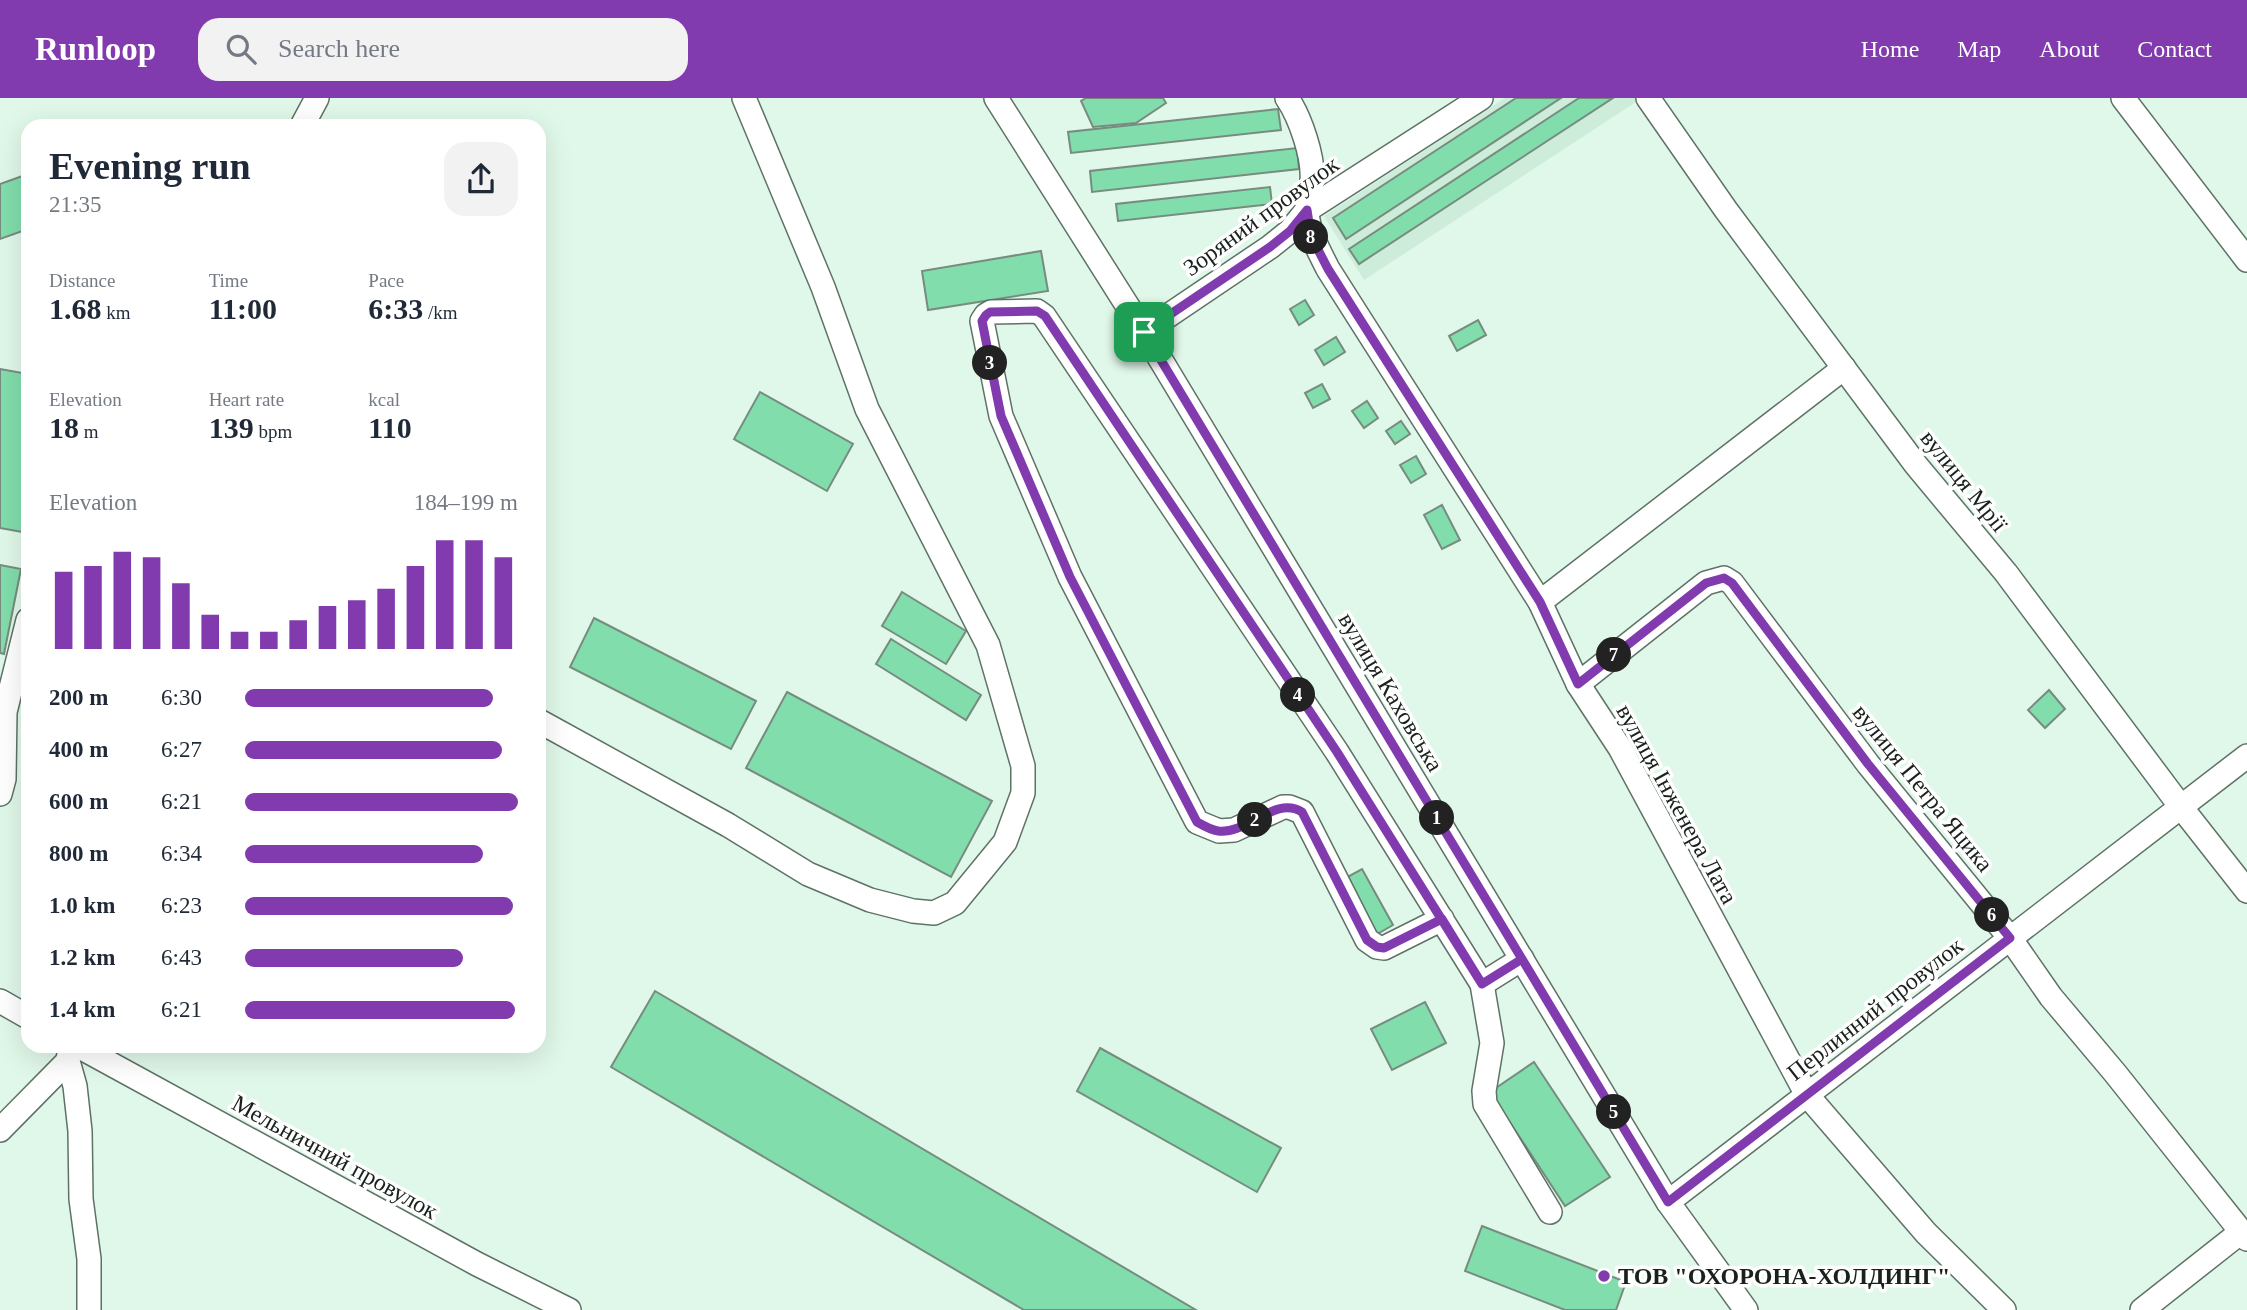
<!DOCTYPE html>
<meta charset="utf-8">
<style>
body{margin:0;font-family:"Times New Roman",serif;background:#f2f2f3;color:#1f2937;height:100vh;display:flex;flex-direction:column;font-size:26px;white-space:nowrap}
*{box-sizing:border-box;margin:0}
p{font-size:23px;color:#747a83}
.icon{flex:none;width:38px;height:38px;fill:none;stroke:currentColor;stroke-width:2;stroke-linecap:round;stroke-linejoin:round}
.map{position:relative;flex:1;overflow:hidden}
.drawer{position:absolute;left:21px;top:21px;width:525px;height:934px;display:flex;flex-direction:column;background:#fff;border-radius:21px;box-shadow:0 7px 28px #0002}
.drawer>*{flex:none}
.pin{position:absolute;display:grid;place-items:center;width:60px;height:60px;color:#fff;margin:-30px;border-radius:14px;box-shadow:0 4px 10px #0006}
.km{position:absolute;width:35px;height:35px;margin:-18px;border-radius:50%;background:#222;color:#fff;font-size:19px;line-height:35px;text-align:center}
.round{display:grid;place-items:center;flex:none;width:74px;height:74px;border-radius:21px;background:#f2f2f3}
.overview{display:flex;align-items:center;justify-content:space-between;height:119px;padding:0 28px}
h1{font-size:38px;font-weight:800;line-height:52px}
.stats{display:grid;grid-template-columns:repeat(3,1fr);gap:10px;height:119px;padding:7px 28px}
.stats div{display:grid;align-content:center}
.stats b{font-size:30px;font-weight:800}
.stats small{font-size:19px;font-weight:400}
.stats p{font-size:19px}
.chart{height:196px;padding:14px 28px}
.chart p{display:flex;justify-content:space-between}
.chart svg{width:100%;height:126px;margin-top:7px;stroke:#813baf;stroke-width:6}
ul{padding:0 28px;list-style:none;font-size:23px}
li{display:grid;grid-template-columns:112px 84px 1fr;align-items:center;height:52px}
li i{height:18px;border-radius:9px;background:#813baf}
header{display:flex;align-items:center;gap:42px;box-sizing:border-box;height:98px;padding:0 35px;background:#813baf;color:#fff}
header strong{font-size:33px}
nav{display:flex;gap:38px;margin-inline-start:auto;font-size:24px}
.search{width:490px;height:63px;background:#f2f2f3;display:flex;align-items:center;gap:18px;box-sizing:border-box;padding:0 24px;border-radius:21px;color:#747a83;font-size:26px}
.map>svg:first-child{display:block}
.built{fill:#cdecda}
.building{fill:#82ddac;stroke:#778c7f;stroke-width:2}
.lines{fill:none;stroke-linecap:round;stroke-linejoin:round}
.minor-casing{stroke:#5e7266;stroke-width:26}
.minor{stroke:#fff;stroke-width:23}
.route-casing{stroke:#fff;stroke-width:14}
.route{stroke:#813baf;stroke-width:9}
.poi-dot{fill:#813baf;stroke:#fefefe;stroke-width:2.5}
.labels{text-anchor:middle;stroke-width:7;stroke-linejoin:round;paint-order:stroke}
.street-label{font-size:24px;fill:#19211c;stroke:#fefefe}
.poi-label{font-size:24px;font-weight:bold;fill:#19211c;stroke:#fefefe;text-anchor:start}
</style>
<header>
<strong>Runloop</strong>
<div class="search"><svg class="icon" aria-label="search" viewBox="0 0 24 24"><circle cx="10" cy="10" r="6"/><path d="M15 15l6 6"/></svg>Search here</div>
<nav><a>Home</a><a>Map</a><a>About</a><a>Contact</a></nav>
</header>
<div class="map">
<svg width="2247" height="1212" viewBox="0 0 2247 1212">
<rect width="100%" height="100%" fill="#e0f8e9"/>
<!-- built -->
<polygon class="built" points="1505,0 1642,0 1364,182 1324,118"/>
<!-- building -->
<g class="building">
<polygon points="1086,0 1163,0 1166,5 1136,25 1093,29 1081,3"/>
<polygon points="1516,0 1561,0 1346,141 1333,120"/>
<polygon points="1579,0 1613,0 1359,166 1349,151"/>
<polygon points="1278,11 1281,32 1071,55 1068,34"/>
<polygon points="1297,50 1299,71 1092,94 1090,73"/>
<polygon points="28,76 28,131 0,141 0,86"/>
<polygon points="1270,89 1272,106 1118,123 1116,106"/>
<polygon points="1041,153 1048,193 928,212 922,173"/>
<polygon points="1305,202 1314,217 1299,227 1290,211"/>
<polygon points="1478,222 1486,237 1457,253 1449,238"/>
<polygon points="1336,239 1345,254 1324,267 1315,252"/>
<polygon points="0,271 28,276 28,435 0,430"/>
<polygon points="1322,286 1330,301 1313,310 1305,295"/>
<polygon points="760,294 853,346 827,393 734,341"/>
<polygon points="1367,303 1378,320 1364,330 1352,313"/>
<polygon points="1401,323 1410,336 1395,346 1386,333"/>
<polygon points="1416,358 1426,376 1411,385 1400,367"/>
<polygon points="1442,407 1460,442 1442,451 1424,417"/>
<polygon points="0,467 21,471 4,556 0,555"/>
<polygon points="902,494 966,533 946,566 882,528"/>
<polygon points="594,520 756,603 731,651 570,569"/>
<polygon points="891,541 981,597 966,622 876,566"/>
<polygon points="2049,592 2065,611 2045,630 2028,612"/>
<polygon points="787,594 992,703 951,779 746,670"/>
<polygon points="1362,771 1393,827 1374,838 1342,782"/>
<polygon points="655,893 1196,1212 1024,1212 611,969"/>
<polygon points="1425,904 1446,945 1392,972 1371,931"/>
<polygon points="1100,950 1281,1050 1257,1094 1077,993"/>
<polygon points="1534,964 1610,1079 1565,1108 1490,994"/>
<polygon points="1482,1128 1626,1184 1616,1212 1565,1212 1465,1173"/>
</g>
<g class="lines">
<!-- minor casing -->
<g class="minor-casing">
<g id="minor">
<polyline points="996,0 1144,234 1668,1104 1746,1212"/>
<path d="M 1287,0 C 1300,19 1314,59 1312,83 C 1311,94 1306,104 1307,115 C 1309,136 1319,153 1328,171 L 1540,504 L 1578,586 L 1620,650 L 1807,997 L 1926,1135 L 2004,1212"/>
<polyline points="1648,0 1726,112 1916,367 2006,475 2181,709 2247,793"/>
<polyline points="2123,0 2247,162"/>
<polyline points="302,28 317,0"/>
<polyline points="1144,234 1270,149 1290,133 1307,112 1481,0"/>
<polyline points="1540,504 1844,270"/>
<polyline points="1578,586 1706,485 1724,480 1732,485 1868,666 2010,840 2051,899 2115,975 2247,1141"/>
<polyline points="539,623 728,727 808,776 870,802 913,813 934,815 955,805 1005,744 1023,695 1023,668 988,547 867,311 823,189 744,0"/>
<polyline points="0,696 4,681 5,614 28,522"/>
<polyline points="1442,821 1384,850 1377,849 1367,842 1302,714 1289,709 1283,709 1234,732 1219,733 1197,724 1070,479 1001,318 982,223 986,217 991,214 1037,213 1044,218 1337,654 1482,886 1492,945 1484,993 1485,1006 1550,1114"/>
<polyline points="1482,886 1522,861"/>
<polyline points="0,903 28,919"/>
<polyline points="70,948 68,963 75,988 80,1033 81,1101 89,1161 89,1212"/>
<polyline points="78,948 477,1166 569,1212"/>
<polyline points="0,1032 68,963"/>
<polyline points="1668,1104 2247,658"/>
<polyline points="2142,1212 2241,1134"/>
</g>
</g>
<!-- minor -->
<use href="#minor" class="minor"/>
</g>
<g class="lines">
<!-- route casing -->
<g class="route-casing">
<path id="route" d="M 1144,234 L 1522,861 L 1482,886 L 1442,821 L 1384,850 L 1377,849 L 1367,842 L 1302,714 C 1275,697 1247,737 1218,733 C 1211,732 1204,728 1197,724 L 1070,479 L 1001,318 L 982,223 L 986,217 L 990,214 L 1037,213 L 1045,218 L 1337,654 L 1482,886 L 1522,861 L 1668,1104 L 2010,840 L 1868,666 L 1732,485 L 1724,480 L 1706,485 L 1578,586 L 1540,504 L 1328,171 L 1311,138 L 1307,112 L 1290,133 L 1270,149 L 1144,234"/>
</g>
<!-- route -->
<use href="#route" class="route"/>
</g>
<!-- markers -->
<circle class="poi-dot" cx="1604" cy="1178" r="7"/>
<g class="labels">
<!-- street labels -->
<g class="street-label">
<text transform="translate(1261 118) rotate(-36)" y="8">Зоряний провулок</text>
<text transform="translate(1964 383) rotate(51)" y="8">вулиця Мрії</text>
<text transform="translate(1391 594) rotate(59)" y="8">вулиця Каховська</text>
<text transform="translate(1923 690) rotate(51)" y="8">вулиця Петра Яцика</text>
<text transform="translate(1677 706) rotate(61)" y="8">вулиця Інженера Лата</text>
<text transform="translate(1875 911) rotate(-38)" y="8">Перлинний провулок</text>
<text transform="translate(335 1059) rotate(29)" y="8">Мельничний провулок</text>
</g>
<!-- poi labels -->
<g class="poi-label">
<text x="1618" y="1186">ТОВ "ОХОРОНА-ХОЛДИНГ"</text>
</g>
</g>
</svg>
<div class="pin" style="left:1144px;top:234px;background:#1e9e55"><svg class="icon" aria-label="arrive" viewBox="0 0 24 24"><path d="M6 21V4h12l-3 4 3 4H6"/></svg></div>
<b class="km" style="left:1437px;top:720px">1</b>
<b class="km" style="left:1255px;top:722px">2</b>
<b class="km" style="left:990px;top:265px">3</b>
<b class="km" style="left:1298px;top:597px">4</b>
<b class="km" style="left:1614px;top:1014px">5</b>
<b class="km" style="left:1992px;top:817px">6</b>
<b class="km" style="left:1614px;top:557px">7</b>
<b class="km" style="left:1311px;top:139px">8</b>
<section class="drawer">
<div class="overview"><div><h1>Evening run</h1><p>21:35</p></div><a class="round"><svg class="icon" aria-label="share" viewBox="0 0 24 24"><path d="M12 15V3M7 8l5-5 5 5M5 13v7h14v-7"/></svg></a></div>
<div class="stats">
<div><p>Distance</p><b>1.68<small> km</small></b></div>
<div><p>Time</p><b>11:00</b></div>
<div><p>Pace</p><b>6:33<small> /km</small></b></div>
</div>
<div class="stats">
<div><p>Elevation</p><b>18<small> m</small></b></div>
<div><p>Heart rate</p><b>139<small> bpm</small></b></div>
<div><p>kcal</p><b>110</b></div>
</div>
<div class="chart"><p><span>Elevation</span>184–199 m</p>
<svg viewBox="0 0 160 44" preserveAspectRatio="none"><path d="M5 44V17M15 44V15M25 44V10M35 44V12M45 44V21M55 44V32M65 44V38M75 44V38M85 44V34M95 44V29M105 44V27M115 44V23M125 44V15M135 44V6M145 44V6M155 44V12"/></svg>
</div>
<ul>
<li><b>200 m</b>6:30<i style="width:91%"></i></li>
<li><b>400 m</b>6:27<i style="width:94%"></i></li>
<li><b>600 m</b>6:21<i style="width:100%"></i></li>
<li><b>800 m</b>6:34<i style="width:87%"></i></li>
<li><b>1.0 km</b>6:23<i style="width:98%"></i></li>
<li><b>1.2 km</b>6:43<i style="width:80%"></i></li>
<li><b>1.4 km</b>6:21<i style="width:99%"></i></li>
</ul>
</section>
</div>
